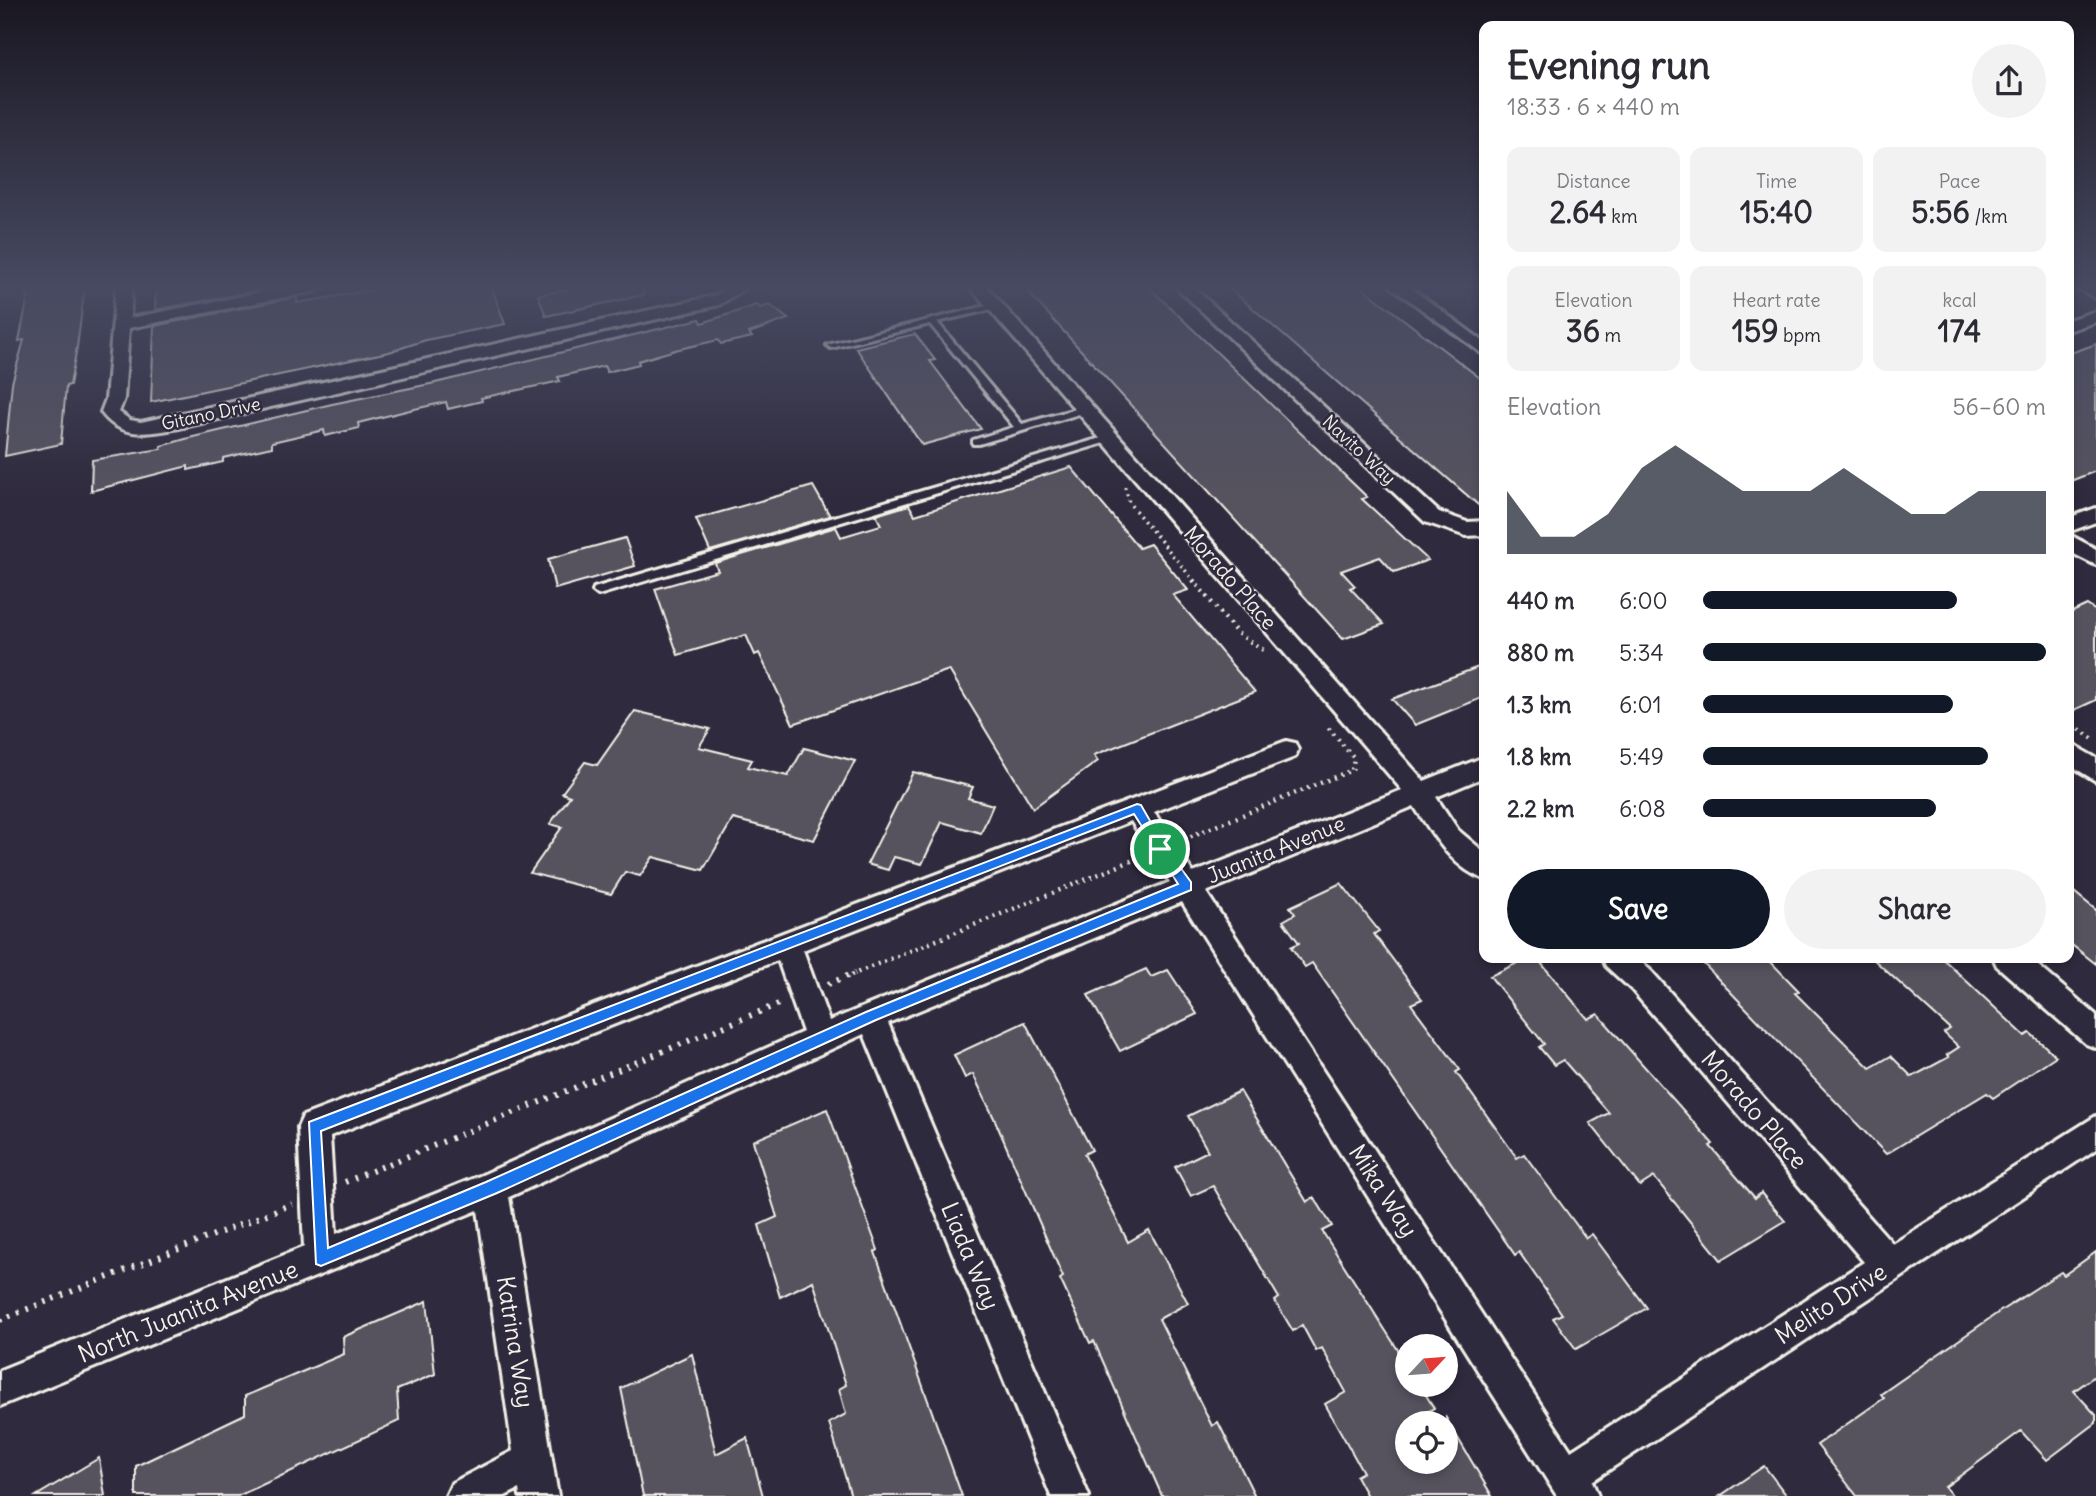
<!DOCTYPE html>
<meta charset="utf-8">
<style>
body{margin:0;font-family:Delius,sans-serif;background:#f2f2f3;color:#2b2b33;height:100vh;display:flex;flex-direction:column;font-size:26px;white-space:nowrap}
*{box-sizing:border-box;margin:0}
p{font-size:23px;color:#7c7c81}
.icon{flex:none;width:38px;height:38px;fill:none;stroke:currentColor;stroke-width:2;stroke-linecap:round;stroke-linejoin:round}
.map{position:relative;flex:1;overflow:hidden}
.drawer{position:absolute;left:1479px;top:21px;width:595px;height:942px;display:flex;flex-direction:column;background:#fff;border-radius:14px;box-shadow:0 4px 10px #0003}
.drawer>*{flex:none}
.needle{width:46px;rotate:64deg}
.controls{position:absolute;left:1395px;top:1334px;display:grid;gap:14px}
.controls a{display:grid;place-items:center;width:63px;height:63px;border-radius:50%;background:#fff;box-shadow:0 4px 10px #0003;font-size:35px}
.pin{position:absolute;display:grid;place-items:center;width:60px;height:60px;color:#fff;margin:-30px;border:4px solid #fff;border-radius:50%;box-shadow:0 2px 7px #0007}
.round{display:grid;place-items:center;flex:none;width:74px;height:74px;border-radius:37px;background:#f2f2f3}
.head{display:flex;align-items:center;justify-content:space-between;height:119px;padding:0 28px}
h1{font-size:38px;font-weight:700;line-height:52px}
.metrics{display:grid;grid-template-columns:repeat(3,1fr);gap:10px;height:119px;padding:7px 28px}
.metrics div{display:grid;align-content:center;border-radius:14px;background:#f2f2f3;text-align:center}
.metrics b{font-size:30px;font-weight:700}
.metrics small{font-size:19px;font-weight:400}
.metrics p{font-size:19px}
.chart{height:196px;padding:14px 28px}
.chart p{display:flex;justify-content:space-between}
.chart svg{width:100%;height:126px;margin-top:7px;fill:#111827;opacity:.7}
.cta{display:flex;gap:14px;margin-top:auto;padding:14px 28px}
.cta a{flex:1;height:80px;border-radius:42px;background:#111827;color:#fff;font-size:28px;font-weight:700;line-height:80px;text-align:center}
.cta a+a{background:#f2f2f3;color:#2b2b33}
ul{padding:0 28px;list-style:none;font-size:23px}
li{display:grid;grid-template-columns:112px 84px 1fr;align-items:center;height:52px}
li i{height:18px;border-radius:9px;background:#111827}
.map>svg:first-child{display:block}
.building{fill:#56525f;stroke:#f4f1e8;stroke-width:2}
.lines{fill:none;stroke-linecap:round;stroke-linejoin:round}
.service-casing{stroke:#f4f1e8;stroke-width:6}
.minor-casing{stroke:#f4f1e8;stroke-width:6}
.path-far2{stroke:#f4f1e8;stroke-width:3.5;stroke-dasharray:2 4.5;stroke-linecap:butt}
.path-far1{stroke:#f4f1e8;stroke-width:4.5;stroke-dasharray:2 5;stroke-linecap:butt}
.path{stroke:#f4f1e8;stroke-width:6;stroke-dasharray:2.5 7;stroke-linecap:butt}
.service{fill:#2f2a3d;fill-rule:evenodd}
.minor{fill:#2f2a3d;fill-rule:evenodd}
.route{fill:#1a73e8;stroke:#fff;stroke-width:2;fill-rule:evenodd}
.labels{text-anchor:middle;stroke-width:5;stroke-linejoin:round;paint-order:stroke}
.far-street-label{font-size:18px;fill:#f4f1e8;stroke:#2f2a3d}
.street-label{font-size:21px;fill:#f4f1e8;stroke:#2f2a3d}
.near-street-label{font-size:24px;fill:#f4f1e8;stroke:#2f2a3d}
</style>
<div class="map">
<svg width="2096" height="1496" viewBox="0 0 2096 1496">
<rect width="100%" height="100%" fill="#2f2a3d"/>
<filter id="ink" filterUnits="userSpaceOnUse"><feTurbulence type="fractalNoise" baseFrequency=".0143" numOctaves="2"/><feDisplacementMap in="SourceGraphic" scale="14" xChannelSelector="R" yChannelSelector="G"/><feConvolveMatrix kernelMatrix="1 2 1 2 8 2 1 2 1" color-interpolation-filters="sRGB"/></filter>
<g filter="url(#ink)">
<!-- building -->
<g class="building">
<polygon points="30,286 85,286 77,347 70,385 66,386 61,444 5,456 12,383 24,340 19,341"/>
<polygon points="156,286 281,286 155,310"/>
<polygon points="394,286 491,286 505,324 426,340 389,352 151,402 154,326 297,297 297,303"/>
<polygon points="584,286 643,286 644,295 546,316 538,295"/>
<polygon points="1049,286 1148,286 1367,497 1362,499 1428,560 1394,572 1380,557 1341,571 1355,586 1350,588 1384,624 1343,639 1027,291"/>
<polygon points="1227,286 1360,286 1484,381 1484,510"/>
<polygon points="757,305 760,308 770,305 788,319 749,333 752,337 721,344 718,340 675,350 638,361 639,364 607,372 604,366 558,377 560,381 481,398 482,401 448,409 446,402 410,410 358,423 359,428 325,436 324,430 272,442 272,447 223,458 223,462 188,470 188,466 91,491 92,460 161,449 161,446 189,438 332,404 435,383 700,319 702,323"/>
<polygon points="915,334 935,360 930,361 981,429 922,445 856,348"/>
<polygon points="2096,344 2096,471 2068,482 2068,354"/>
<polygon points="1071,467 1139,548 1150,544 1188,590 1173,595 1255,692 1094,755 1098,761 1033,808 949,670 793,724 759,653 755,655 746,635 678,655 655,589 718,571 715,563 836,527 841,537 881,525 876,515 909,505 915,515"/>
<polygon points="813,486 830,516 710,551 696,519"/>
<polygon points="625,538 635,566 555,589 548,559"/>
<polygon points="2087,605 2096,611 2096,700 2068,713 2068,614"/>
<polygon points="1484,665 1484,697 1415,725 1392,699"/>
<polygon points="635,711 710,729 699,747 752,760 748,767 788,776 804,748 855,761 814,840 733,819 703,870 653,857 640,876 625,872 611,894 530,873 562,827 550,824 570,796 562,793 585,762 597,765"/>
<polygon points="913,772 973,787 968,798 993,805 981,833 942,822 922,864 894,857 888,870 867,864"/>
<polygon points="1341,883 1379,931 1374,934 1422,999 1411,1004 1460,1070 1456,1072 1517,1158 1524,1154 1586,1238 1592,1234 1647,1308 1576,1349 1553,1318 1562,1314 1519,1252 1515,1255 1312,963 1305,967 1291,947 1299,943 1283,921 1295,914 1290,907"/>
<polygon points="2068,887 2096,910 2096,964 2068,942"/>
<polygon points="1530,957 1536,957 1588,1019 1598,1014 1713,1144 1710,1146 1755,1198 1761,1193 1785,1221 1721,1260 1654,1177 1640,1186 1590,1123 1609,1113 1563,1060 1554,1065 1539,1047 1544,1044 1490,976"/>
<polygon points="1697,957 1766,957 1799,991 1795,993 1870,1068 1891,1056 1912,1077 1949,1057 1947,1055 1959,1047 1944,1033 1950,1029 1871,957 1941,957 2025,1036 2030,1033 2056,1056 1993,1098 1987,1093 1886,1154"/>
<polygon points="1146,969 1151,977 1168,970 1197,1014 1120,1051 1088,995"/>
<polygon points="1025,1022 1092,1150 1084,1154 1128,1242 1149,1230 1188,1303 1159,1319 1212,1426 1218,1422 1255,1496 1162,1496 1094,1341 1090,1343 1060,1279 1063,1277 994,1118 973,1074 965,1078 954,1055"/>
<polygon points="1240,1091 1307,1202 1314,1197 1332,1226 1322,1231 1407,1364 1407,1384 1419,1384 1434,1408 1407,1423 1407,1461 1446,1461 1446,1418 1492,1496 1367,1496 1356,1476 1363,1472 1325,1404 1346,1392 1322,1348 1316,1351 1302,1325 1293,1331 1275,1301 1279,1298 1213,1186 1191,1196 1175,1167 1208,1151 1188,1116"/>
<polygon points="827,1109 878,1250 875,1252 962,1496 851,1496 829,1423 846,1414 839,1389 846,1385 813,1281 780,1297 759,1225 777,1217 753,1141"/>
<polygon points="2096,1252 2096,1375 2074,1391 2096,1415 2096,1423 2047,1460 2021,1431 1945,1487 1952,1496 1857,1496 1817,1445 1884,1398 1881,1394 1999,1312 2061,1272 2064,1275"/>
<polygon points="427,1301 435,1374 397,1390 399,1421 238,1496 136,1496 136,1466 245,1414 245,1396 344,1354 343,1337"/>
<polygon points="692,1354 716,1454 747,1438 763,1496 643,1496 621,1388"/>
<polygon points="99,1458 105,1496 36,1496"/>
<polygon points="1764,1466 1787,1496 1720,1496"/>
</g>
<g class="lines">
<!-- service casing -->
<g class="service-casing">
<g id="service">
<polygon points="994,304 998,306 997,308 937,322 1022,424 1083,407 1086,408 1086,412 979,444 973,444 973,440 1014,427 930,324 831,348 827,345"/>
<polygon points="1108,436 1111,437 1111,441 602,594 598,595 593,591 594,588"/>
</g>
</g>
<!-- minor casing -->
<g class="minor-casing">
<g id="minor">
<path d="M 116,286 L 132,286 L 130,318 L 293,286 L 324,286 L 316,291 L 129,328 L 124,399 L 119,412 L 130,420 L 141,422 L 714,296 L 730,286 L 749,286 L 719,305 L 179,428 C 150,434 120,439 101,412 L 106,399 Z"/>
<path d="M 969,286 L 986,286 L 1424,781 L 1484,757 L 1484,777 L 1436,797 L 1458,830 L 1484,852 L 1484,879 C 1452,868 1432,833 1414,806 L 1206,892 L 1571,1451 L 1864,1262 L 1632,990 L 1606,966 L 1602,957 L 1636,957 L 1652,972 L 1893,1244 L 2096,1116 L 2096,1149 L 1592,1481 L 1598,1496 L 1557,1496 L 1182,902 L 888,1023 L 1089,1496 L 1051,1496 L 864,1034 L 509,1197 L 558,1496 L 520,1496 L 519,1489 L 505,1496 L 446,1496 L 452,1483 L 513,1451 L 478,1210 L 0,1406 L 0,1370 L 304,1247 L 298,1127 L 303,1116 L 1286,741 L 1295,743 L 1298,750 L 1295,757 L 1154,812 L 1193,873 L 1402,790 ZM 1131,821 L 1170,882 L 829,1021 L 803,950 ZM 778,960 L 803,1032 L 482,1175 L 336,1234 L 330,1136 Z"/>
<polygon points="1175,286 1192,286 1439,512 1467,522 1484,521 1484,535 1466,536 1425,522"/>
<polygon points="1390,286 1408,286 1484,342 1484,355"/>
<polygon points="2072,286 2096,287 2096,298"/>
<polygon points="2096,311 2096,322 2068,331 2068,320"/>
<polygon points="2096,508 2096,522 2068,532 2068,518"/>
<polygon points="2068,534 2096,549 2096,565 2068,551"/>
<polygon points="2068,742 2096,758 2096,781 2068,764"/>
<polygon points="1993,957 2028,957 2096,1015 2096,1048 2086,1044 1997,966"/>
</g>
</g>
<!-- path-far2 -->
<polyline class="path-far2" points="1125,487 1129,503 1195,582"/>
<!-- path-far1 -->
<g class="path-far1">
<polyline points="1193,580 1237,633 1265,651"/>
<polyline points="2068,721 2096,741"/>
<polyline points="1184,839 1352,770 1354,758 1326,725"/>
<polyline points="851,975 1141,857"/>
</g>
<!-- path -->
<g class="path">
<polyline points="828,984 855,973"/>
<polyline points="345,1182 781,1003"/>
<polyline points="0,1320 292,1204"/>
</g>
<!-- service -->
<use href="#service" class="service"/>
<!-- minor -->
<use href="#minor" class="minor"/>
</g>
</g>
<!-- sky -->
<linearGradient id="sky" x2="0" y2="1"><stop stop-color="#1a1722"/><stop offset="0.58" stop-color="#474a62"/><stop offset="1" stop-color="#474a62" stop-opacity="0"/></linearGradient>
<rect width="2096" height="495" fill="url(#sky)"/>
<!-- route -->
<path class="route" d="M 1137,804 L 1141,805 L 1164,845 L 1191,882 L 1191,890 L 876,1020 L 497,1193 L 321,1266 L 316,1264 L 309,1122 ZM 1134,814 L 1178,884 L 866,1012 L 486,1182 L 328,1248 L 321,1131 Z"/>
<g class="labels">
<!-- far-street labels -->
<g class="far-street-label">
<text transform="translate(211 414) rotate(-12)" y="6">Gitano Drive</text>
<text transform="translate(1359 450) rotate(43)" y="6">Navito Way</text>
</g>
<!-- street labels -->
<g class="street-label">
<text transform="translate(1230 578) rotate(49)" y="7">Morado Place</text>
<text transform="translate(1276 850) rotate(-22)" y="7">Juanita Avenue</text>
</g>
<!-- near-street labels -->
<g class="near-street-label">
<text transform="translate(1754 1110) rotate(49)" y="8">Morado Place</text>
<text transform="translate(1383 1191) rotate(57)" y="8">Mika Way</text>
<text transform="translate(970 1256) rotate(67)" y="8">Liada Way</text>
<text transform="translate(1831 1304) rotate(-33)" y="8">Melito Drive</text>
<text transform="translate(188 1312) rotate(-22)" y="8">North Juanita Avenue</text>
<text transform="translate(515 1342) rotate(81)" y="8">Katrina Way</text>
</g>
</g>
</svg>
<div class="controls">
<a><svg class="needle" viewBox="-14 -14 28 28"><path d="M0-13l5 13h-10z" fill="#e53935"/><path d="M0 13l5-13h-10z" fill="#7c7c81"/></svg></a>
<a><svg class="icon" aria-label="locate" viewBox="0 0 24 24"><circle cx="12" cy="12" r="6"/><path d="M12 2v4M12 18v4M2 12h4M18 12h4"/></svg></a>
</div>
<div class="pin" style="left:1160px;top:849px;background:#1e9e55"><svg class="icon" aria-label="arrive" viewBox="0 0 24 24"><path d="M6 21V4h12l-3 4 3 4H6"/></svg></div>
<section class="drawer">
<div class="head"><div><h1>Evening run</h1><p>18:33 · 6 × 440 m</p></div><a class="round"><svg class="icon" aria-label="share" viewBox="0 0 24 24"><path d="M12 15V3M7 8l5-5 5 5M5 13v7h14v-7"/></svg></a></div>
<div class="metrics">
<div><p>Distance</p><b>2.64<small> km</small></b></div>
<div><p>Time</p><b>15:40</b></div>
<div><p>Pace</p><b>5:56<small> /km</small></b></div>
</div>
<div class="metrics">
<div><p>Elevation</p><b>36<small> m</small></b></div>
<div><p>Heart rate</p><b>159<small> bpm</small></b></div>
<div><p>kcal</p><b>174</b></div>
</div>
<div class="chart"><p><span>Elevation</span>56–60 m</p>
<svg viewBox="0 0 160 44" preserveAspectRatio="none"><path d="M0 44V22L10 38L20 38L30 30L40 14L50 6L60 14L70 22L80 22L90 22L100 14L110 22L120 30L130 30L140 22L150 22L160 22V44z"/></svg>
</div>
<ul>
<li><b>440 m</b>6:00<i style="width:74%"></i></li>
<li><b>880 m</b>5:34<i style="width:100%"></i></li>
<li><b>1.3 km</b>6:01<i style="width:73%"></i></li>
<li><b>1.8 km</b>5:49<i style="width:83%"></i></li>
<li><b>2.2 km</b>6:08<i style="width:68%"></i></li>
</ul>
<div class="cta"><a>Save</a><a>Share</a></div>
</section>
</div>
